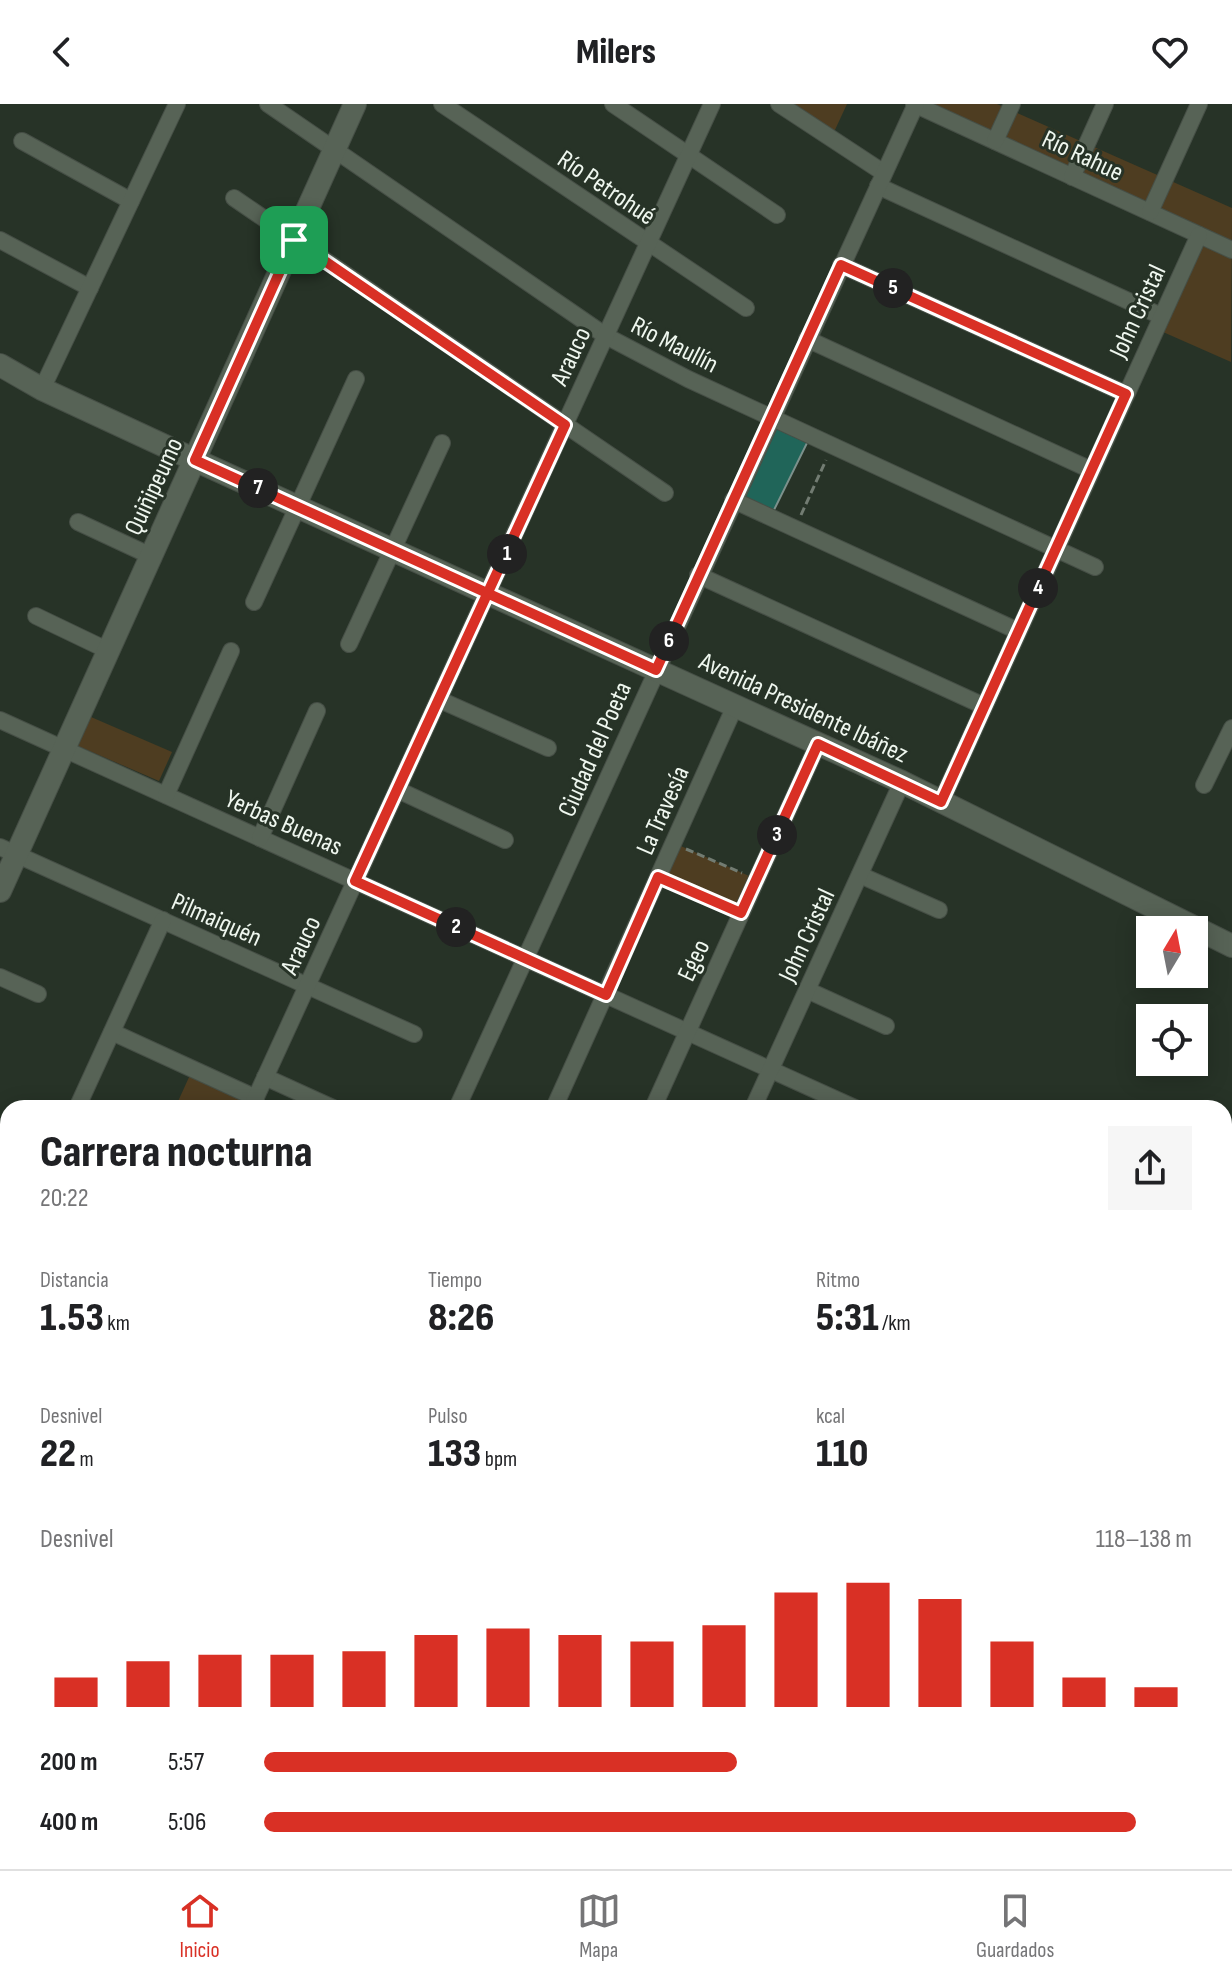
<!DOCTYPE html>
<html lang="es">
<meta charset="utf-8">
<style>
body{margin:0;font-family:"Sofia Sans Condensed",sans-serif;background:#f6f6f6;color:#202124;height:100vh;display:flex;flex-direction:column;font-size:30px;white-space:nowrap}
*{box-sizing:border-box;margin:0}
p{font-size:26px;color:#757577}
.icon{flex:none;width:44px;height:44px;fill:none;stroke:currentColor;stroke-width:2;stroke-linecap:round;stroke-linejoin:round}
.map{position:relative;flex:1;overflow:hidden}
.details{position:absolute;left:0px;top:996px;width:1232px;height:770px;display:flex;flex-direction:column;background:#fff;border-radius:24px 24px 0 0;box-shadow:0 4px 20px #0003}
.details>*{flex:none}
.needle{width:52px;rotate:10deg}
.tools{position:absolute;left:1136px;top:812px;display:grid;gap:16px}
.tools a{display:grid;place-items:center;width:72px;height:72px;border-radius:0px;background:#fff;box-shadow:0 4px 20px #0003;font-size:40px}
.pin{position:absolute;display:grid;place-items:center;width:68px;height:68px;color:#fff;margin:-34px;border-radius:16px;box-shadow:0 4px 12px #0006}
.km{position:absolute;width:40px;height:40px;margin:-20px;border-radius:50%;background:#222;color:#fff;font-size:22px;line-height:40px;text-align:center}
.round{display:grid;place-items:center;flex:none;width:84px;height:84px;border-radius:0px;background:#f6f6f6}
.head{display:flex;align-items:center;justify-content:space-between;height:136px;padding:0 40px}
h1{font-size:44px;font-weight:800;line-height:60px}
.figures{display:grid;grid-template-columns:repeat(3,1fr);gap:12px;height:136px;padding:8px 40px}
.figures div{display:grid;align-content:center}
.figures b{font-size:40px;font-weight:800}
.figures small{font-size:22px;font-weight:400}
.figures p{font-size:22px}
.chart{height:224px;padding:16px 40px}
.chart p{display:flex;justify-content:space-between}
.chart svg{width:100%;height:144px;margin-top:8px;stroke:#d93025;stroke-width:6}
ul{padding:0 40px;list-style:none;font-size:26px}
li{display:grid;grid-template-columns:128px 96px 1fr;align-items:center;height:60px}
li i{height:20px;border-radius:10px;background:#d93025}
header{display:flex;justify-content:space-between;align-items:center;height:104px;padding:0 40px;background:#fff;font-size:36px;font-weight:800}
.dock{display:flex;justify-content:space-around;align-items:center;height:112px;border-top:2px solid #e0e0e0;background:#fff;font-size:22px;color:#757577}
.dock a{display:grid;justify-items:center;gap:4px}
.dock .current{color:#d93025}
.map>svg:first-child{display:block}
.green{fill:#4e3d21}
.building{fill:#206559;stroke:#7c918c;stroke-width:2}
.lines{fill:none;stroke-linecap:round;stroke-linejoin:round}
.lane-casing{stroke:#464f46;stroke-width:10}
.street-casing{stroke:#464f46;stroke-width:18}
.secondary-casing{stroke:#464f46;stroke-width:24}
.primary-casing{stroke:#464f46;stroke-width:28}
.path{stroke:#727c72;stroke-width:3;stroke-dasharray:8 4;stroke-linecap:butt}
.lane{stroke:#576356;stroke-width:8}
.street{stroke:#576356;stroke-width:16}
.secondary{stroke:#576356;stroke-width:22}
.primary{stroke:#7c8343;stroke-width:26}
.route-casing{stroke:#fff;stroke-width:16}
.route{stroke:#d93025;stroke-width:10}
.labels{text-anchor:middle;stroke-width:6;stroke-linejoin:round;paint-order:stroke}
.street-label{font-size:26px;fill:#eff7ef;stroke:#273327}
</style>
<header><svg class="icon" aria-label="back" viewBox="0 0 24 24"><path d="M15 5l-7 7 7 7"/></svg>Milers<svg class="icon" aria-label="heart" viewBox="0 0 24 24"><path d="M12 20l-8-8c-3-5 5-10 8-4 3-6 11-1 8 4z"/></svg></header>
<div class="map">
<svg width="1232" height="1765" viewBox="0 0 1232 1765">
<rect width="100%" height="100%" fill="#273327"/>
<!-- green -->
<g class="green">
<polygon points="791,0 847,0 834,28"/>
<polygon points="927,0 997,0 1232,104 1231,258 1163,228 1207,130"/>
<polygon points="91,613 172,648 159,677 78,642"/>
<polygon points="674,739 756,775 741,809 658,773"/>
<polygon points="190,971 243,996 239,1004 175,1004"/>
<polygon points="583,1758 633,1758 649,1765 580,1765"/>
</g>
<!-- building -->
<polygon class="building" points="773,321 808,337 772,410 738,394"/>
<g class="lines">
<!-- lane casing -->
<g class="lane-casing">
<g id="lane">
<polyline points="1224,1539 1232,1542"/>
<polyline points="663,1758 681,1765"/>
<polyline points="746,1758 770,1765"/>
<polyline points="701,1765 716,1758"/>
</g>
</g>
<!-- street casing -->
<g class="street-casing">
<g id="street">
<polyline points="268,0 606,232 688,275 1095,463"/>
<polyline points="442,0 746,204"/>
<polyline points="613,0 777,111"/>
<polyline points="779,0 884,69"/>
<polyline points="914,0 1232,146"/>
<polyline points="22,37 131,97"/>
<polyline points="995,37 1012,0"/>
<polyline points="1072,73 1105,0"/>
<polyline points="878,82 1161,212"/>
<polyline points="234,94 665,389"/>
<polyline points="1150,108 1199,0"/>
<polyline points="0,136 90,184"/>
<polyline points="841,161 1126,290"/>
<polyline points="807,235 1091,366"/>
<polyline points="42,285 177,0"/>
<polyline points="733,396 1018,527"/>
<polyline points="78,418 151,452"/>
<polyline points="698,471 984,602"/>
<polyline points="254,498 356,275"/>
<polyline points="36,512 109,547"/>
<polyline points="349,540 442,339"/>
<polyline points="440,596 548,644"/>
<polyline points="0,616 855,1004"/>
<polyline points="1204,681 1232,624"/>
<polyline points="398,686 505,736"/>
<polyline points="166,691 231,547"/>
<polyline points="941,698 1199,131"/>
<polyline points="260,734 317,607"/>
<polyline points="0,743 414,930"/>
<polyline points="860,771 939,806"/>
<polyline points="0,873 38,890"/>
<polyline points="807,886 886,922"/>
<polyline points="112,928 256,994"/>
<polyline points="265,973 333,1004"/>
<polyline points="77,1004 163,816"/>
<polyline points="251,1004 712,0"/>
<polyline points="457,1004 916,0"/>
<polyline points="554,1004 735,602"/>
<polyline points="653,1004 818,640"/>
<polyline points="753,1004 902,678"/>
<polyline points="0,1132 8,1136"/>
<polyline points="1224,1172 1232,1175"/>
<polyline points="0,1268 8,1272"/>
<polyline points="1224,1383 1232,1387"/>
<polyline points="0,1391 8,1395"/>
<polyline points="0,1552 8,1535"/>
<polyline points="1224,1694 1232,1698"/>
<polyline points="0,1730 8,1734"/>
<polyline points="60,1758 74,1764"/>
<polyline points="1067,1758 1083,1765"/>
</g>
</g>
<!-- secondary casing -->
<g class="secondary-casing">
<g id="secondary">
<polyline points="0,261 42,285 195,356 902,678 1232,842"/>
<polyline points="0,787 355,0"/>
</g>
</g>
<!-- primary casing -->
<g class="primary-casing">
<g id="primary">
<polyline points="1224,1360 1232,1342"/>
<polyline points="1051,1765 1054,1758"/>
</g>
</g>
<!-- path -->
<g class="path">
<polyline points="801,411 826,356"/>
<polyline points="686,745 742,769"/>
<polyline points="673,779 728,803"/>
</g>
<!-- lane -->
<use href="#lane" class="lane"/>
<!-- street -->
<use href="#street" class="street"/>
<!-- secondary -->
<use href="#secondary" class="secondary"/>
<!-- primary -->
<use href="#primary" class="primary"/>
</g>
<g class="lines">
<!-- route casing -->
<g class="route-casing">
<path id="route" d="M 294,136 L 565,321 L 355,777 L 606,891 L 658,773 L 741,809 L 818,640 L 941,698 L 1126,290 L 841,161 L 656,566 C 502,496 349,426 195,356 L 294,136"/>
</g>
<!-- route -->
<use href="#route" class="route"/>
</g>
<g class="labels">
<!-- street labels -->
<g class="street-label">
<text transform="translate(1083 51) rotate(25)" y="9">Río Rahue</text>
<text transform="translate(607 83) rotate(34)" y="9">Río Petrohué</text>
<text transform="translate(1137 207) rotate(-65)" y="9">John Cristal</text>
<text transform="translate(675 240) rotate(27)" y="9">Río Maullín</text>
<text transform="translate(570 252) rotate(-65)" y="9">Arauco</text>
<text transform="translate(153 382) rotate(-65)" y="9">Quiñipeumo</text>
<text transform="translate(804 603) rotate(25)" y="9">Avenida Presidente Ibáñez</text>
<text transform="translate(594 645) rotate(-66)" y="9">Ciudad del Poeta</text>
<text transform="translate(662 706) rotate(-66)" y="9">La Travesía</text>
<text transform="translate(284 718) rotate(24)" y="9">Yerbas Buenas</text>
<text transform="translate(217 815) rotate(24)" y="9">Pilmaiquén</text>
<text transform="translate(806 831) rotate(-65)" y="9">John Cristal</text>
<text transform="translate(300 841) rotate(-65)" y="9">Arauco</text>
<text transform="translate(693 856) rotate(-65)" y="9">Egeo</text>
</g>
</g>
</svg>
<div class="tools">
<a><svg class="needle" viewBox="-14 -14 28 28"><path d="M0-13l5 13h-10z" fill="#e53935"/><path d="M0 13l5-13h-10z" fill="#757577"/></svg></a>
<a><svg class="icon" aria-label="locate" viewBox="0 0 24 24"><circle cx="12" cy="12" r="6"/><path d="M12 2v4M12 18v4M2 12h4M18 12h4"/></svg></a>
</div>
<div class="pin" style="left:294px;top:136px;background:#1e9e55"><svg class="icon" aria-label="arrive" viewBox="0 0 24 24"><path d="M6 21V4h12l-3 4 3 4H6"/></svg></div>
<b class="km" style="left:507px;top:450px">1</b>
<b class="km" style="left:456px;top:823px">2</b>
<b class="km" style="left:777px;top:731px">3</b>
<b class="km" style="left:1038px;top:484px">4</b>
<b class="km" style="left:893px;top:184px">5</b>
<b class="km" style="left:669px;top:537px">6</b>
<b class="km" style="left:258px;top:384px">7</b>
<section class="details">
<div class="head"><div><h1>Carrera nocturna</h1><p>20:22</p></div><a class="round"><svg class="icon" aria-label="share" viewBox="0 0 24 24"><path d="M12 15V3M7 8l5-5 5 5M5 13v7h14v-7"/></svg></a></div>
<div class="figures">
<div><p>Distancia</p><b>1.53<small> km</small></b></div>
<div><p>Tiempo</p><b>8:26</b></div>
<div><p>Ritmo</p><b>5:31<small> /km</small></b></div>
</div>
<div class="figures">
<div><p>Desnivel</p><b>22<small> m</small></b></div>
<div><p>Pulso</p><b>133<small> bpm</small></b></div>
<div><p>kcal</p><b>110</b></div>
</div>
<div class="chart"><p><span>Desnivel</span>118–138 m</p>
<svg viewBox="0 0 160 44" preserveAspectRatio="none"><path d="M5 44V35M15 44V30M25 44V28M35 44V28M45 44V27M55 44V22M65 44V20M75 44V22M85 44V24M95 44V19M105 44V9M115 44V6M125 44V11M135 44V24M145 44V35M155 44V38"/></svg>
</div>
<ul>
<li><b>200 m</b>5:57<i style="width:51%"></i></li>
<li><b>400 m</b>5:06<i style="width:94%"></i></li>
</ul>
</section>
</div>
<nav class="dock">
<a class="current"><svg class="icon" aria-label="home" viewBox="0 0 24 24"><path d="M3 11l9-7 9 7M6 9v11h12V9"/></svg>Inicio</a>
<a><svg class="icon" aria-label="map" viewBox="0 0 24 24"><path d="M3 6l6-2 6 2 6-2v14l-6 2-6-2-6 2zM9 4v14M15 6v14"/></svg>Mapa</a>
<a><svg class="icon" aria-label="saved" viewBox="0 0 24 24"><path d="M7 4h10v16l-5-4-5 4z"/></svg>Guardados</a>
</nav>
